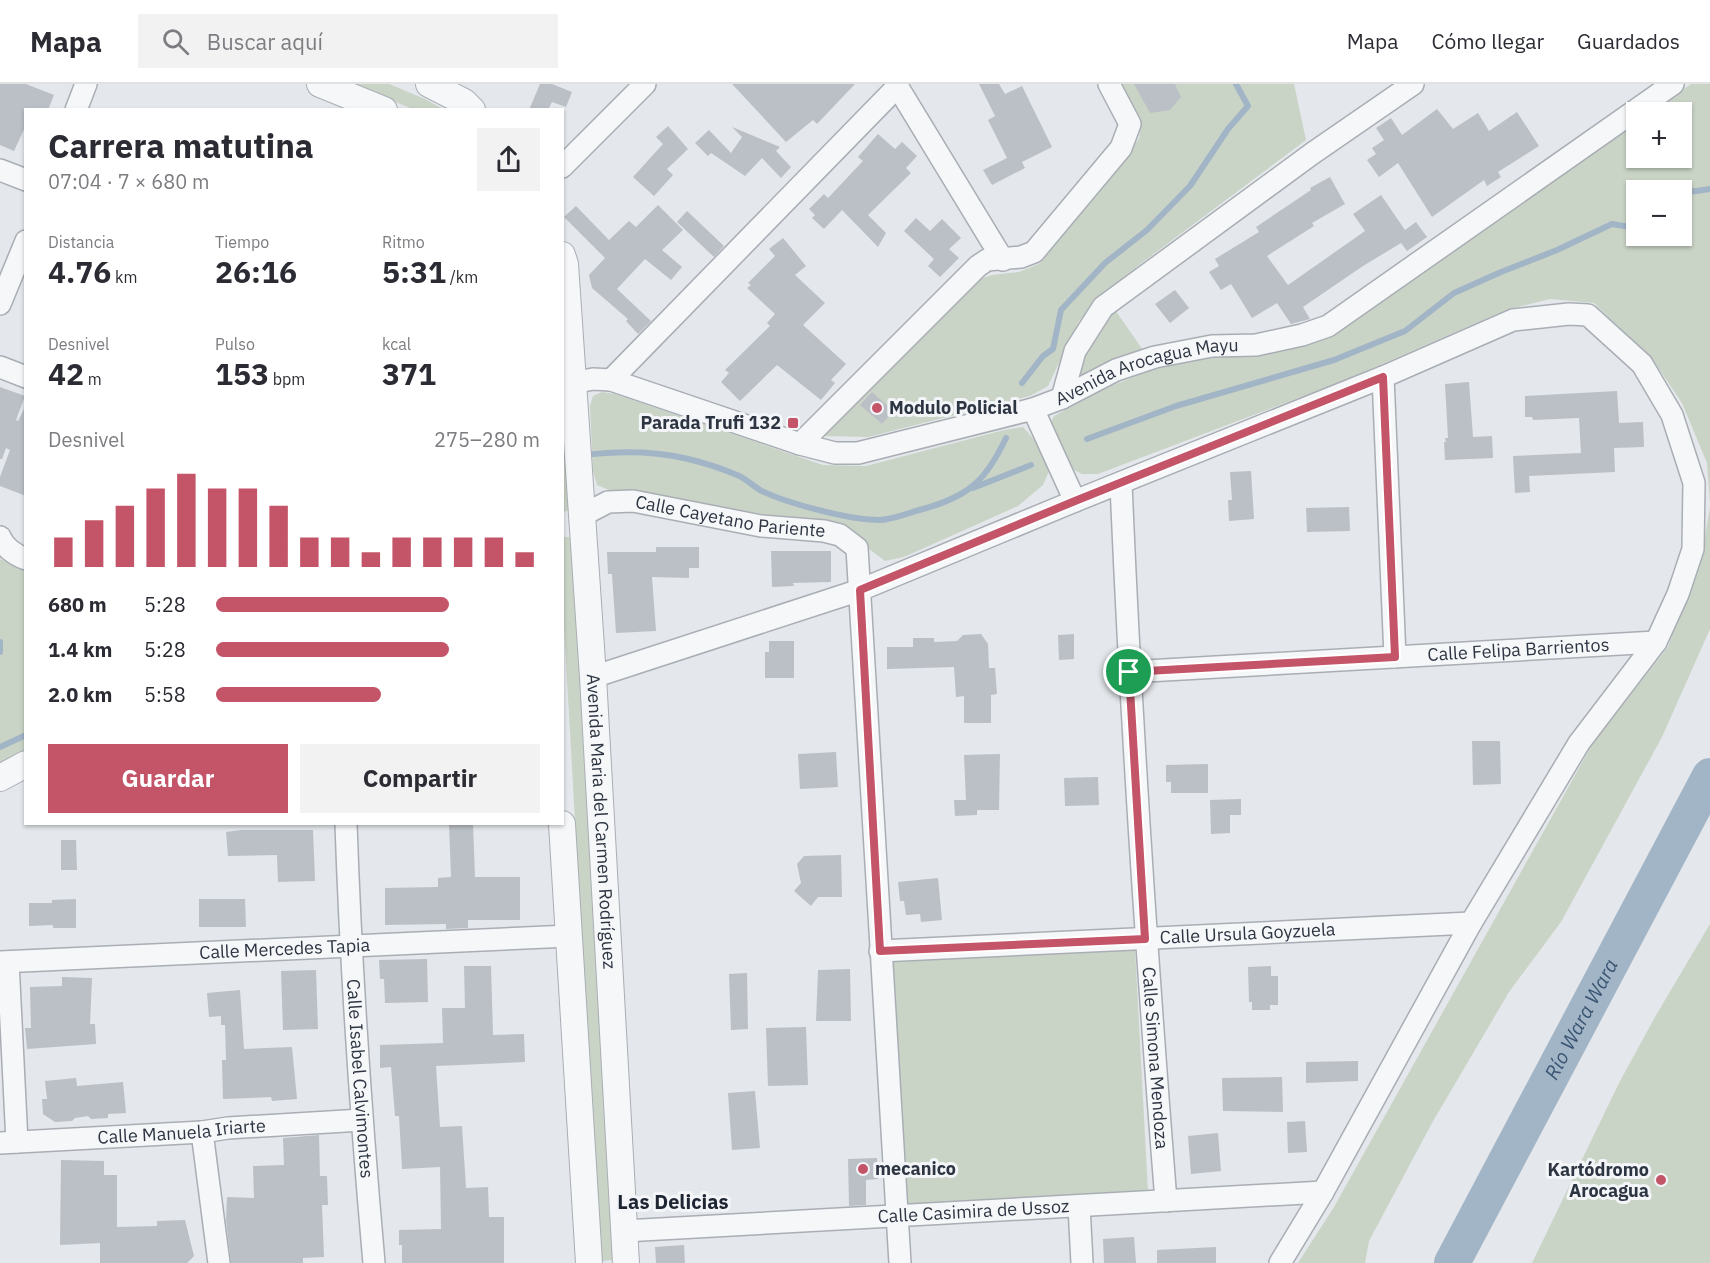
<!DOCTYPE html>
<html lang="es">
<meta charset="utf-8">
<style>
body{margin:0;font-family:"IBM Plex Sans",sans-serif;background:#f2f2f3;color:#2b2b33;height:100vh;display:flex;flex-direction:column;font-size:22px;white-space:nowrap}
*{box-sizing:border-box;margin:0}
p{font-size:20px;color:#7c7c81}
.icon{flex:none;width:33px;height:33px;fill:none;stroke:currentColor;stroke-width:2;stroke-linecap:round;stroke-linejoin:round}
.map{position:relative;flex:1;overflow:hidden}
.details{position:absolute;left:24px;top:24px;width:540px;height:717px;display:flex;flex-direction:column;background:#fff;border-radius:0px;box-shadow:0 2px 4px #0004}
.details>*{flex:none}
.buttons{position:absolute;left:1626px;top:18px;display:grid;gap:12px}
.buttons a{display:grid;place-items:center;width:66px;height:66px;border-radius:0px;background:#fff;box-shadow:0 2px 4px #0004;font-size:30px}
.pin{position:absolute;display:grid;place-items:center;width:51px;height:51px;color:#fff;margin:-26px;border:3px solid #fff;border-radius:50%;box-shadow:0 2px 6px #0007}
.round{display:grid;place-items:center;flex:none;width:63px;height:63px;border-radius:0px;background:#f2f2f3}
.summary{display:flex;align-items:center;justify-content:space-between;height:102px;padding:0 24px}
h1{font-size:33px;font-weight:700;line-height:45px}
.metrics{display:grid;grid-template-columns:repeat(3,1fr);gap:9px;height:102px;padding:6px 24px}
.metrics div{display:grid;align-content:center}
.metrics b{font-size:30px;font-weight:700}
.metrics small{font-size:16px;font-weight:400}
.metrics p{font-size:16px}
.chart{height:168px;padding:12px 24px}
.chart p{display:flex;justify-content:space-between}
.chart svg{width:100%;height:108px;margin-top:6px;stroke:#c45569;stroke-width:6}
.action{display:flex;gap:12px;margin-top:auto;padding:12px 24px}
.action a{flex:1;height:69px;border-radius:0px;background:#c45569;color:#fff;font-size:24px;font-weight:700;line-height:69px;text-align:center}
.action a+a{background:#f2f2f3;color:#2b2b33}
ul{padding:0 24px;list-style:none;font-size:20px}
li{display:grid;grid-template-columns:96px 72px 1fr;align-items:center;height:45px}
li i{height:15px;border-radius:8px;background:#c45569}
header{display:flex;align-items:center;gap:36px;box-sizing:border-box;height:84px;padding:0 30px;background:#fff;border-bottom:2px solid #e1e1e2}
header strong{font-size:28px}
nav{display:flex;gap:33px;margin-inline-start:auto;font-size:21px}
.search{width:420px;height:54px;background:#f2f2f3;display:flex;align-items:center;gap:15px;box-sizing:border-box;padding:0 21px;border-radius:0px;color:#7c7c81;font-size:22px}
.map>svg:first-child{display:block}
.green{fill:#cad4c6;fill-rule:evenodd}
.lines{fill:none;stroke-linecap:round;stroke-linejoin:round}
.stream{stroke:#a2b5c7;stroke-width:6}
.river{stroke:#a2b5c7;stroke-width:36}
.building{fill:#bbc0c7}
.minor-casing{stroke:#a9aeb5;stroke-width:24}
.tertiary-casing{stroke:#a9aeb5;stroke-width:28}
.minor{stroke:#f6f7f9;stroke-width:21}
.tertiary{stroke:#f6f7f9;stroke-width:26}
.route-casing{stroke:#fff;stroke-width:12}
.route{stroke:#c45569;stroke-width:8}
.poi-dot{fill:#c45569;stroke:#f3f5f8;stroke-width:2}
.labels{text-anchor:middle;stroke-width:6;stroke-linejoin:round;paint-order:stroke}
.street-label{font-size:18px;fill:#2d3542;stroke:#f3f5f8}
.poi-label{font-size:18px;font-weight:bold;fill:#2d3542;stroke:#f3f5f8;text-anchor:start}
.water-label{font-size:20px;font-style:italic;fill:#3a5572;stroke:#f3f5f8}
.neighbourhood-label{font-size:20px;font-weight:bold;fill:#1f2633;stroke:#f3f5f8}
</style>
<header>
<strong>Mapa</strong>
<div class="search"><svg class="icon" aria-label="search" viewBox="0 0 24 24"><circle cx="10" cy="10" r="6"/><path d="M15 15l6 6"/></svg>Buscar aquí</div>
<nav><a>Mapa</a><a>Cómo llegar</a><a>Guardados</a></nav>
</header>
<div class="map">
<svg width="1710" height="1179" viewBox="0 0 1710 1179">
<rect width="100%" height="100%" fill="#e4e7eb"/>
<!-- green -->
<g class="green">
<polygon points="350,0 389,0 425,15 443,25 413,25"/>
<polygon points="1120,0 1294,0 1306,56 1139,181 1101,213 1079,237 1048,302 1030,312 868,353 823,352 976,196 992,191 1019,188 1039,180 1139,55 1141,41"/>
<path d="M 1691,0 L 1710,0 L 1710,419 L 1707,379 L 1682,319 L 1653,276 L 1594,219 L 1550,215 L 1506,226 L 1338,299 L 1098,390 L 1082,390 L 1074,386 L 1054,346 L 1051,338 L 1054,332 L 1106,304 L 1151,286 L 1194,276 L 1293,264 L 1322,254 L 1636,38 L 1636,74 L 1682,74 L 1682,28 L 1650,28 ZM 1636,106 L 1682,106 L 1682,152 L 1636,152 Z"/>
<path d="M 1113,223 L 1145,269 L 1080,298 C 1070,268 1096,245 1113,223 Z"/>
<polygon points="602,308 615,310 823,381 866,382 1004,346 1023,343 1038,360 1050,385 1043,401 1018,422 904,473 885,477 837,441 614,408 597,401 593,387 590,322 593,312"/>
<polygon points="562,319 570,422 567,427 563,428"/>
<polygon points="1710,423 1710,545 1662,653 1561,838 1509,908 1432,1039 1369,1157 1365,1179 1298,1179 1334,1123 1593,659 1668,563 1703,464"/>
<polygon points="562,453 569,453 573,459 613,1176 600,1177 563,525"/>
<polygon points="0,475 26,484 25,669 0,682"/>
<polygon points="1710,840 1710,1179 1532,1179 1619,999 1655,933"/>
<polygon points="1135,865 1148,1108 905,1122 892,878"/>
</g>
<g class="lines">
<!-- stream -->
<g class="stream">
<polyline points="1682,109 1710,105"/>
<polyline points="1022,299 1043,272 1053,265 1061,226 1105,179 1147,146 1190,102 1228,45 1248,22 1236,0"/>
<polyline points="1087,355 1176,322 1334,276 1405,247 1454,209 1501,188 1557,166 1612,140 1636,144"/>
<path d="M 584,371 C 616,367 653,367 684,374 C 701,378 721,384 737,391 C 745,394 752,401 760,406 C 785,419 850,436 879,436 C 893,436 910,428 923,425 C 970,412 986,396 1006,354"/>
<polyline points="973,404 1031,381"/>
<polyline points="0,558 0,568"/>
<polyline points="0,663 26,651"/>
</g>
<!-- river -->
<path class="river" id="s1" d="M 1452,1179 L 1710,692"/>
</g>
<!-- building -->
<g class="building">
<polygon points="0,0 26,0 54,11 48,26 26,26 26,41 14,67 0,61"/>
<polygon points="540,0 552,0 572,8 566,23 552,18 548,26 529,26"/>
<polygon points="732,0 855,0 817,40 813,36 786,58"/>
<polygon points="979,0 999,0 1005,10 1022,2 1052,63 1022,78 1025,84 992,101 983,86 1007,74 988,36 995,32"/>
<polygon points="1134,0 1175,0 1181,13 1170,26 1150,29"/>
<polygon points="1437,25 1453,45 1478,29 1489,47 1517,28 1539,62 1498,88 1501,93 1487,102 1484,96 1432,133 1398,79 1379,93 1367,76 1376,70 1372,64 1384,56 1376,44 1391,34 1402,51"/>
<polygon points="668,42 688,65 667,85 673,91 654,112 633,93 663,60 656,53"/>
<polygon points="732,43 780,63 776,67 791,83 781,94 762,74 745,92 711,69 708,72 695,59 709,46 731,69 742,53"/>
<polygon points="878,50 895,65 902,58 917,72 906,84 911,89 868,131 886,149 878,163 842,126 824,145 812,134 815,131 809,125 824,110 828,114 863,77 858,73"/>
<polygon points="1330,93 1345,120 1312,139 1314,142 1267,172 1288,201 1365,147 1353,130 1381,111 1405,146 1416,138 1427,153 1407,167 1401,159 1363,182 1303,223 1310,235 1291,240 1277,219 1252,234 1231,200 1221,206 1209,188 1219,182 1215,175 1259,148 1256,143 1311,106 1310,104"/>
<polygon points="658,121 683,146 662,166 682,183 671,196 645,175 617,205 651,237 638,250 626,237 628,235 592,204 589,191 605,174 564,133 576,122 609,156 629,137 636,143"/>
<polygon points="687,127 724,162 714,173 677,138"/>
<polygon points="916,134 930,147 942,135 961,154 949,165 959,174 940,193 928,182 934,175 904,147"/>
<polygon points="783,154 806,182 795,191 825,219 803,241 846,280 831,296 835,299 821,316 777,281 740,317 721,298 729,289 725,286 770,242 767,239 775,230 747,204 751,201 748,199 775,172 769,165"/>
<polygon points="1175,206 1189,224 1170,239 1155,220"/>
<polygon points="1469,298 1473,353 1492,352 1493,374 1445,376 1444,358 1446,358 1445,354 1448,354 1445,300"/>
<polygon points="0,303 25,312 16,336 18,337 26,321 26,412 0,402 0,393 10,366 6,364 2,375 0,375"/>
<polygon points="1617,307 1619,339 1643,338 1644,363 1614,364 1615,388 1529,392 1530,408 1515,409 1513,372 1581,369 1579,334 1533,336 1532,333 1525,333 1525,312"/>
<polygon points="872,308 893,327 882,340 860,321"/>
<polygon points="1251,387 1254,435 1229,437 1228,416 1232,416 1230,388"/>
<polygon points="1349,423 1350,447 1307,448 1306,424"/>
<polygon points="656,463 699,463 699,484 689,484 689,494 652,493 656,547 616,549 612,490 608,490 607,468 656,468"/>
<polygon points="771,467 831,467 831,498 793,499 794,502 772,503"/>
<polygon points="981,550 988,560 989,584 995,584 997,610 991,611 991,639 964,639 964,612 956,613 954,583 887,585 887,563 913,563 913,554 934,554 934,558 957,557 963,551"/>
<polygon points="1074,550 1074,575 1059,576 1058,551"/>
<polygon points="769,557 794,557 794,594 765,594 765,568 769,568"/>
<polygon points="1472,657 1500,657 1501,700 1473,701"/>
<polygon points="836,668 838,703 800,705 798,670"/>
<polygon points="1000,670 999,726 977,726 977,731 955,732 954,716 966,716 964,671"/>
<polygon points="1208,680 1208,709 1171,709 1171,698 1166,698 1166,681"/>
<polygon points="1098,693 1099,721 1065,722 1064,694"/>
<polygon points="1241,715 1241,731 1230,731 1230,749 1211,750 1210,716"/>
<polygon points="473,740 475,793 520,793 520,836 468,836 468,844 446,845 446,840 385,841 385,804 438,803 438,794 451,793 449,741"/>
<polygon points="241,746 313,746 315,797 278,798 277,771 228,772 226,748"/>
<polygon points="61,756 76,756 77,786 61,786"/>
<polygon points="841,771 842,813 818,813 811,822 794,807 801,799 797,780 804,772"/>
<polygon points="938,794 942,836 921,838 920,830 906,831 904,817 900,817 898,798"/>
<polygon points="76,815 76,844 53,844 53,841 29,842 29,819 52,819 52,816"/>
<polygon points="199,815 245,815 246,843 199,843"/>
<polygon points="427,875 428,918 385,919 384,895 380,895 379,876"/>
<polygon points="464,882 491,882 493,951 524,950 525,978 436,982 440,1043 462,1042 466,1104 488,1103 489,1133 504,1133 504,1179 402,1179 402,1161 399,1161 399,1146 441,1145 440,1083 402,1085 399,1032 395,1032 391,983 380,984 380,961 443,959 442,924 465,924"/>
<polygon points="1271,882 1271,892 1278,892 1278,921 1270,921 1270,926 1252,926 1252,918 1249,918 1248,883"/>
<polygon points="850,885 851,937 816,937 818,886"/>
<polygon points="316,886 318,945 283,946 281,887"/>
<polygon points="747,889 748,945 731,946 729,890"/>
<polygon points="62,893 92,894 90,940 95,940 96,960 27,965 25,944 31,944 30,903 62,902"/>
<polygon points="240,906 244,965 292,963 297,1015 272,1017 271,1013 223,1015 222,976 226,976 225,941 221,941 221,932 209,933 207,909"/>
<polygon points="806,943 808,1001 768,1002 766,944"/>
<polygon points="1358,977 1358,997 1306,999 1306,978"/>
<polygon points="1282,993 1283,1028 1223,1027 1222,994"/>
<polygon points="76,994 77,1002 123,998 126,1029 108,1030 108,1034 91,1035 88,1032 75,1034 72,1037 55,1038 43,1030 42,1015 47,1015 45,997"/>
<polygon points="755,1007 760,1064 732,1066 728,1009"/>
<polygon points="1305,1037 1307,1068 1288,1069 1287,1038"/>
<polygon points="1218,1049 1221,1087 1191,1090 1188,1052"/>
<polygon points="319,1051 320,1092 327,1092 328,1121 322,1121 324,1173 303,1174 303,1179 231,1179 226,1136 227,1113 254,1114 253,1082 284,1081 283,1054"/>
<polygon points="877,1074 878,1095 866,1096 866,1121 849,1122 848,1075"/>
<polygon points="61,1076 104,1077 104,1091 117,1091 117,1143 157,1142 157,1137 185,1136 194,1172 187,1179 100,1179 100,1159 60,1161"/>
<polygon points="1134,1153 1136,1179 1104,1179 1103,1155"/>
<polygon points="684,1161 685,1179 656,1179 655,1163"/>
<polygon points="1216,1163 1216,1179 1157,1179 1157,1166"/>
</g>
<g class="lines">
<!-- minor casing -->
<g class="minor-casing">
<g id="minor">
<polyline points="896,0 1003,176"/>
<polyline points="76,26 86,0"/>
<polyline points="562,83 645,0"/>
<polyline points="0,86 26,96"/>
<polyline points="0,220 26,157"/>
<polyline points="0,283 26,293"/>
<polyline points="1383,293 1395,573"/>
<polyline points="611,296 898,2"/>
<path id="s2" d="M 562,301 L 593,295 L 611,296 L 800,360 L 835,369 L 858,369 L 1033,325 L 1062,314 L 1116,286 L 1155,273 L 1212,262 L 1256,261 L 1302,251 L 1328,242 L 1673,0"/>
<polyline points="1062,314 1075,267 1103,223 1313,69 1413,0"/>
<polyline points="1033,325 1075,417"/>
<polyline points="800,360 978,182 987,176 1021,173 1034,168 1121,64 1130,40 1109,0"/>
<path id="s3" d="M 1121,399 C 1131,639 1147,878 1166,1117"/>
<path id="s4" d="M 583,431 L 608,418 L 633,417 L 761,442 L 824,447 L 840,451 L 857,464 L 900,1179"/>
<path d="M 0,453 C 4,463 15,471 26,475"/>
<path id="s5" d="M 1129,588 L 1656,558"/>
<polyline points="593,593 860,506 1075,417 1383,293 1513,236 1569,230 1588,231 1642,280 1672,331 1694,399 1693,465 1678,510 1656,558 1579,659 1471,839 1323,1108 1280,1179"/>
<path id="s6" d="M 346,740 C 351,886 361,1033 374,1179"/>
<path id="s7" d="M 880,867 L 1471,839"/>
<path id="s8" d="M 0,878 L 569,852"/>
<polyline points="8,878 17,1058"/>
<polyline points="202,1048 219,1179"/>
<path id="s9" d="M 0,1059 L 202,1048 L 228,1044 L 362,1036"/>
<polyline points="1079,1122 1082,1179"/>
<path id="s10" d="M 624,1147 L 1323,1108"/>
</g>
</g>
<!-- tertiary casing -->
<g class="tertiary-casing">
<g id="tertiary">
<polyline points="320,0 384,26"/>
<polyline points="429,0 464,18 472,26"/>
<path id="s11" d="M 562,171 L 565,180 L 593,593 L 626,1179"/>
<polyline points="0,694 26,680"/>
<polyline points="562,740 589,1179"/>
</g>
</g>
<!-- minor -->
<use href="#minor" class="minor"/>
<!-- tertiary -->
<use href="#tertiary" class="tertiary"/>
</g>
<g class="lines">
<!-- route casing -->
<g class="route-casing">
<polygon id="route" points="1383,293 1395,573 1129,588 1145,855 880,867 860,506 1075,417"/>
</g>
<!-- route -->
<use href="#route" class="route"/>
</g>
<!-- markers -->
<g class="poi-dot">
<circle cx="877" cy="324" r="6"/>
<rect x="787" y="333" width="12" height="12" rx="3"/>
<circle cx="863" cy="1085" r="6"/>
<circle cx="1661" cy="1096" r="6"/>
</g>
<g class="labels">
<!-- street labels -->
<g class="street-label">
<text dy="6" stroke="none"><textPath href="#s2" startOffset="610">Avenida Arocagua Mayu</textPath></text>
<text dy="6" stroke="none"><textPath href="#s4" startOffset="152">Calle Cayetano Pariente</textPath></text>
<text dy="6" stroke="none"><textPath href="#s5" startOffset="390">Calle Felipa Barrientos</textPath></text>
<text dy="6" stroke="none"><textPath href="#s11" startOffset="568">Avenida Maria del Carmen Rodríguez</textPath></text>
<text dy="6" stroke="none"><textPath href="#s7" startOffset="368">Calle Ursula Goyzuela</textPath></text>
<text dy="6" stroke="none"><textPath href="#s8" startOffset="285">Calle Mercedes Tapia</textPath></text>
<text dy="6" stroke="none"><textPath href="#s3" startOffset="576">Calle Simona Mendoza</textPath></text>
<text dy="6" stroke="none"><textPath href="#s6" startOffset="255">Calle Isabel Calvimontes</textPath></text>
<text dy="6" stroke="none"><textPath href="#s9" startOffset="182">Calle Manuela Iriarte</textPath></text>
<text dy="6" stroke="none"><textPath href="#s10" startOffset="350">Calle Casimira de Ussoz</textPath></text>
</g>
<!-- poi labels -->
<g class="poi-label">
<text x="889" y="330">Modulo Policial</text>
<text x="781" y="345" text-anchor="end">Parada Trufi 132</text>
<text x="875" y="1091">mecanico</text>
<text x="1649" y="1092" text-anchor="end">Kartódromo<tspan x="1649" dy="21">Arocagua</tspan></text>
</g>
<!-- water labels -->
<g class="water-label">
<text dy="7" stroke="none"><textPath href="#s1" startOffset="276">Río Wara Wara</textPath></text>
</g>
<!-- neighbourhood labels -->
<g class="neighbourhood-label">
<text x="673" y="1125">Las Delicias</text>
</g>
</g>
</svg>
<div class="buttons">
<a>+</a>
<a>−</a>
</div>
<div class="pin" style="left:1129px;top:588px;background:#1e9e55"><svg class="icon" aria-label="arrive" viewBox="0 0 24 24"><path d="M6 21V4h12l-3 4 3 4H6"/></svg></div>
<section class="details">
<div class="summary"><div><h1>Carrera matutina</h1><p>07:04 · 7 × 680 m</p></div><a class="round"><svg class="icon" aria-label="share" viewBox="0 0 24 24"><path d="M12 15V3M7 8l5-5 5 5M5 13v7h14v-7"/></svg></a></div>
<div class="metrics">
<div><p>Distancia</p><b>4.76<small> km</small></b></div>
<div><p>Tiempo</p><b>26:16</b></div>
<div><p>Ritmo</p><b>5:31<small> /km</small></b></div>
</div>
<div class="metrics">
<div><p>Desnivel</p><b>42<small> m</small></b></div>
<div><p>Pulso</p><b>153<small> bpm</small></b></div>
<div><p>kcal</p><b>371</b></div>
</div>
<div class="chart"><p><span>Desnivel</span>275–280 m</p>
<svg viewBox="0 0 160 44" preserveAspectRatio="none"><path d="M5 44V32M15 44V25M25 44V19M35 44V12M45 44V6M55 44V12M65 44V12M75 44V19M85 44V32M95 44V32M105 44V38M115 44V32M125 44V32M135 44V32M145 44V32M155 44V38"/></svg>
</div>
<ul>
<li><b>680 m</b>5:28<i style="width:72%"></i></li>
<li><b>1.4 km</b>5:28<i style="width:72%"></i></li>
<li><b>2.0 km</b>5:58<i style="width:51%"></i></li>
</ul>
<div class="action"><a>Guardar</a><a>Compartir</a></div>
</section>
</div>
